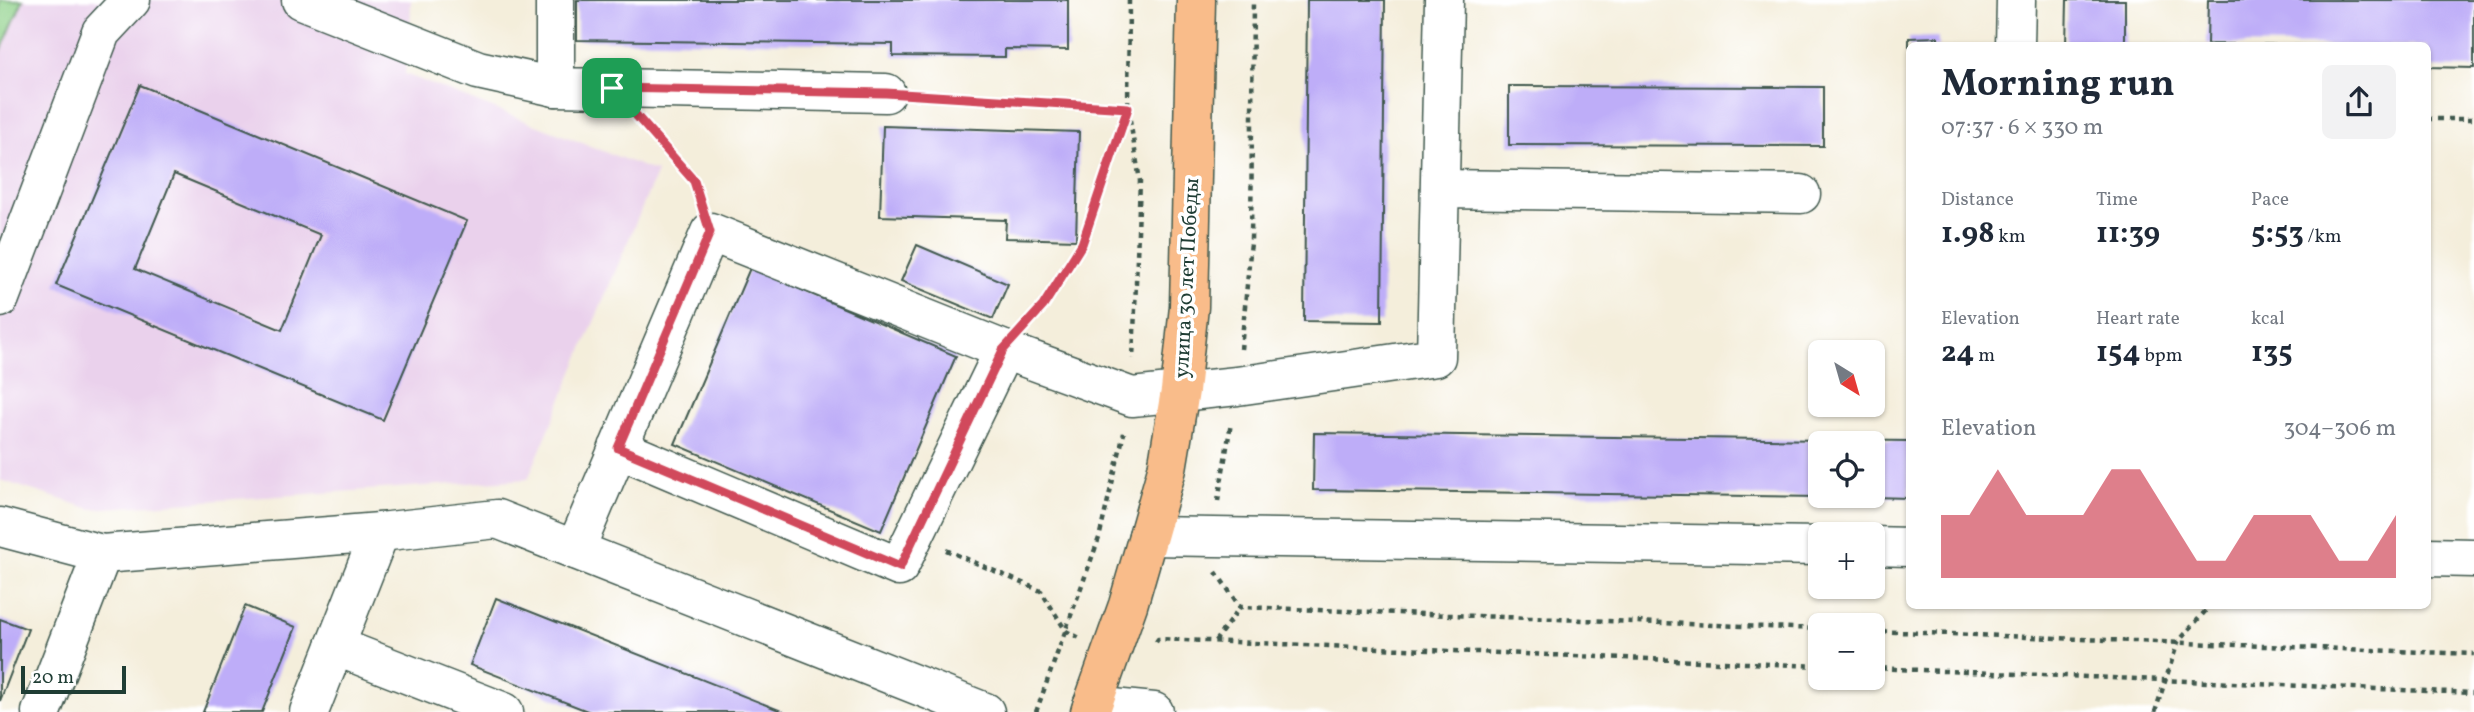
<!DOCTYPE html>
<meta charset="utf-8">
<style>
body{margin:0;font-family:Vollkorn,serif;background:#f2f2f3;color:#1f2937;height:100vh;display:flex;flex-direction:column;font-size:26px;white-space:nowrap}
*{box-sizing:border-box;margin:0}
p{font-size:23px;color:#747a83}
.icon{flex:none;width:38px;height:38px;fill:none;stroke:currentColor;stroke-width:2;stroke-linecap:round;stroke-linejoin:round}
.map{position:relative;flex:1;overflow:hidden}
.details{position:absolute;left:1906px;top:42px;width:525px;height:567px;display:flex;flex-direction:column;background:#fff;border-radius:10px;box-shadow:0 2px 5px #0004}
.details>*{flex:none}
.needle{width:46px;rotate:143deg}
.tools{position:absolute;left:1808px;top:340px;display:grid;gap:14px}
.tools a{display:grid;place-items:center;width:77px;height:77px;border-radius:10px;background:#fff;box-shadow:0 2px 5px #0004;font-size:35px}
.scale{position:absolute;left:21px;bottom:18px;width:105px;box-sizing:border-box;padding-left:7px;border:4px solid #1f3d34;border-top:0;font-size:19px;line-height:24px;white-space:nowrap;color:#1f3d34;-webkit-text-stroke:5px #fff;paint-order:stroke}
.pin{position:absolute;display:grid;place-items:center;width:60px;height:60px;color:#fff;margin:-30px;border-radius:14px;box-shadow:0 4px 10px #0006}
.round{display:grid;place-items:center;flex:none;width:74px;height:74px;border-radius:10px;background:#f2f2f3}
.summary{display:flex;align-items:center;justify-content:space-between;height:119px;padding:0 35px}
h1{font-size:38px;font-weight:700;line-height:52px}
.stats{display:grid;grid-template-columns:repeat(3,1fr);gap:10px;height:119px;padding:7px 35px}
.stats div{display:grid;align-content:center}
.stats b{font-size:30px;font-weight:700}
.stats small{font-size:19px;font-weight:400}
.stats p{font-size:19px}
.chart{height:196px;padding:14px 35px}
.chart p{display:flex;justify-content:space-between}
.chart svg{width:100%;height:126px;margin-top:7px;fill:#d1495b;opacity:.7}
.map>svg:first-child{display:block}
.built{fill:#ead1ec}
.green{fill:#8dd088;stroke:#56865e;stroke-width:2}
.building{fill:#beadf8;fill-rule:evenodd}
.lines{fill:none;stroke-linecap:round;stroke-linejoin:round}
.minor-casing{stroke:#3f584d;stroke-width:41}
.major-casing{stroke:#3f584d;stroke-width:41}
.path{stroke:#3f584d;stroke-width:4.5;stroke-dasharray:5 5;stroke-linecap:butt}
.minor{stroke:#fff;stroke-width:38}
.major{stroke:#f9bc8a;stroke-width:38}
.route-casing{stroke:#fff;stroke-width:14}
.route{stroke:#d1495b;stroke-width:9}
.labels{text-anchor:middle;stroke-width:7;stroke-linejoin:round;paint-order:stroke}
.street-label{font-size:21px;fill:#1f3d34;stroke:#fff}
</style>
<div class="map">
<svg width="2474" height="712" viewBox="0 0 2474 712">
<rect width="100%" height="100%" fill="#fff"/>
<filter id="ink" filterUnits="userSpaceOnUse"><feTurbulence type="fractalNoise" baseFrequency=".0143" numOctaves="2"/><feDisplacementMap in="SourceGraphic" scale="14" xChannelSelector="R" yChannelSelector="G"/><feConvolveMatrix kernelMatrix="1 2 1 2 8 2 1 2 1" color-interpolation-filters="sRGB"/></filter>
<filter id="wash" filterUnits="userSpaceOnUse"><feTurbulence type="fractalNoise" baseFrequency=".00686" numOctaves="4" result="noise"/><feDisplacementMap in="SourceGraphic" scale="28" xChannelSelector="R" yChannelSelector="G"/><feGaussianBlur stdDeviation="1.57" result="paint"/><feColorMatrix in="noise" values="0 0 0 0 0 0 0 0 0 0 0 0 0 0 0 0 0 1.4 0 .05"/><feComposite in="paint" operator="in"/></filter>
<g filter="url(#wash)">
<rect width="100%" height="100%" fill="#f4eedb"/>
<!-- built -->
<polygon class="built" points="0,0 411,0 410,30 405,74 657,172 528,479 91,509 0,480"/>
<!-- green -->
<polygon class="green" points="0,0 23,0 0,53"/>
<g id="blocks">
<!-- building -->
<g class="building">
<polygon points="577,0 1068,0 1068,50 1005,49 1005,57 893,56 893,44 577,40"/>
<polygon points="1307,0 1385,0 1382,322 1304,321"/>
<polygon points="2067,0 2125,0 2125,46 2066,46"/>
<polygon points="2208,0 2474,0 2474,68 2427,67 2427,46 2207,44"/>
<polygon points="1938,37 1938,46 1909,46 1909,38"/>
<path d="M 140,85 L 467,221 L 383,420 L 56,285 ZM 174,174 L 321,235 L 282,330 L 135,269 Z"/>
<polygon points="1509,86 1823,87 1823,146 1509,145"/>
<polygon points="883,126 1079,132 1076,240 1005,238 1006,220 880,216"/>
<polygon points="917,245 1008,284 993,319 901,281"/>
<polygon points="750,268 956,356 881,531 675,444"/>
<polygon points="1314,433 1909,441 1909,498 1872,497 1872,443 1820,443 1820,497 1313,490"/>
<polygon points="496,598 784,712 590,712 470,665"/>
<polygon points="245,606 296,627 262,712 203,712"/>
<polygon points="0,619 28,629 0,701"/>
</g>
</g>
</g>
<g filter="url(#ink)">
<use href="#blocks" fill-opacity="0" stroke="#3f584d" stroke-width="2"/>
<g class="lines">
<!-- minor casing -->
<g class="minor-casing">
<g id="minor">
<polyline points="301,0 478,70 555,87"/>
<polyline points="555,0 555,87 886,93"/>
<polyline points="2015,46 2016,0"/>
<polyline points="1440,189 1801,194"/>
<polyline points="0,298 101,32 131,0"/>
<polyline points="1004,350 1132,397 1237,386 1436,357 1444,0"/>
<polyline points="0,527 102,554 380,532 497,519 985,712"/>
<polyline points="1148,536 1820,546"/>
<polyline points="1872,546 1909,547"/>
<polyline points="575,550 710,232 1004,350 899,567 618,448"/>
<polyline points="2427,557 2474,558"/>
<polyline points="335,646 504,712"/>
<polyline points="1092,706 1154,712"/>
<polyline points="41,712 102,554"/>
<polyline points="309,712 380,532"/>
</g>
</g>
<!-- major casing -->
<g class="major-casing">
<polyline id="major" points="1090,712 1128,605 1148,536 1167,469 1180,391 1189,307 1196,0"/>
</g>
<!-- path -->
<g class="path">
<polyline points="1129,0 1128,108 1140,181 1133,359"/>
<polyline points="922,95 1128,108 1082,244 1043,306 1029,321"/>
<polyline points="2427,119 2474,119"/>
<polyline points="644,125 694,181 699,198"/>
<polyline points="1241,349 1251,242 1253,0"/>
<polyline points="1218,501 1231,423"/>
<polyline points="946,550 1041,591 1066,631 1080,638"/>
<polyline points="1216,572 1240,607"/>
<polyline points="1872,631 2474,654"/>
<polyline points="1215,641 1240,607 1820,629"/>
<polyline points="1156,642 1158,639 1820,666"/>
<polyline points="1872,668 2474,693"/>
<polyline points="1036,712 1099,538 1124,433"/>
<polyline points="2155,712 2178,642 2210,606"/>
</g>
<!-- minor -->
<use href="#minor" class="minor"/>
<!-- major -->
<use href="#major" class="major"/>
</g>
</g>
<g class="lines" filter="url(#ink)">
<!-- route casing -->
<g class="route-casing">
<polygon id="route" points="612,88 886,93 1128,108 1082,244 1043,306 1003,350 900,567 618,448 710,232 694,181"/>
</g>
<!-- route -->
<use href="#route" class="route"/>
</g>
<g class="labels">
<!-- street labels -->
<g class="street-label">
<text transform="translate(1186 278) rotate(-87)" y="7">улица 30 лет Победы</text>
</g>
</g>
</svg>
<div class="tools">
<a><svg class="needle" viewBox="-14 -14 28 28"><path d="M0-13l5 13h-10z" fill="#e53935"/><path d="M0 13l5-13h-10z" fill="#747a83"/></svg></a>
<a><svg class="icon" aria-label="locate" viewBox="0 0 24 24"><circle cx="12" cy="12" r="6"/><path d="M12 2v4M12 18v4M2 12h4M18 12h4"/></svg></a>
<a>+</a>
<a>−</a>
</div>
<div class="scale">20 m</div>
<div class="pin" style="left:612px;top:88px;background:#1e9e55"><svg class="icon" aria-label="arrive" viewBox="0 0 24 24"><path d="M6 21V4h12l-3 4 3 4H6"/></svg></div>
<section class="details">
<div class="summary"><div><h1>Morning run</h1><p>07:37 · 6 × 330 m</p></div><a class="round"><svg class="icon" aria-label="share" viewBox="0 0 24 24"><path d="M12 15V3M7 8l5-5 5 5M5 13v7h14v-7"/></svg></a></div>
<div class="stats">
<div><p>Distance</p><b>1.98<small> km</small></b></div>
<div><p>Time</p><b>11:39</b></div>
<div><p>Pace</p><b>5:53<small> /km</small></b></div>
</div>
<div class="stats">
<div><p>Elevation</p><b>24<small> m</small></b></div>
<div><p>Heart rate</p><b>154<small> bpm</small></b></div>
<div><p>kcal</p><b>135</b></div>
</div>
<div class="chart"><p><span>Elevation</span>304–306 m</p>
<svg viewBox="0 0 160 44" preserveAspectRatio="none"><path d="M0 44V22L10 22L20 6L30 22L40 22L50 22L60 6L70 6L80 22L90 38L100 38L110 22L120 22L130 22L140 38L150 38L160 22V44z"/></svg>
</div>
</section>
</div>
